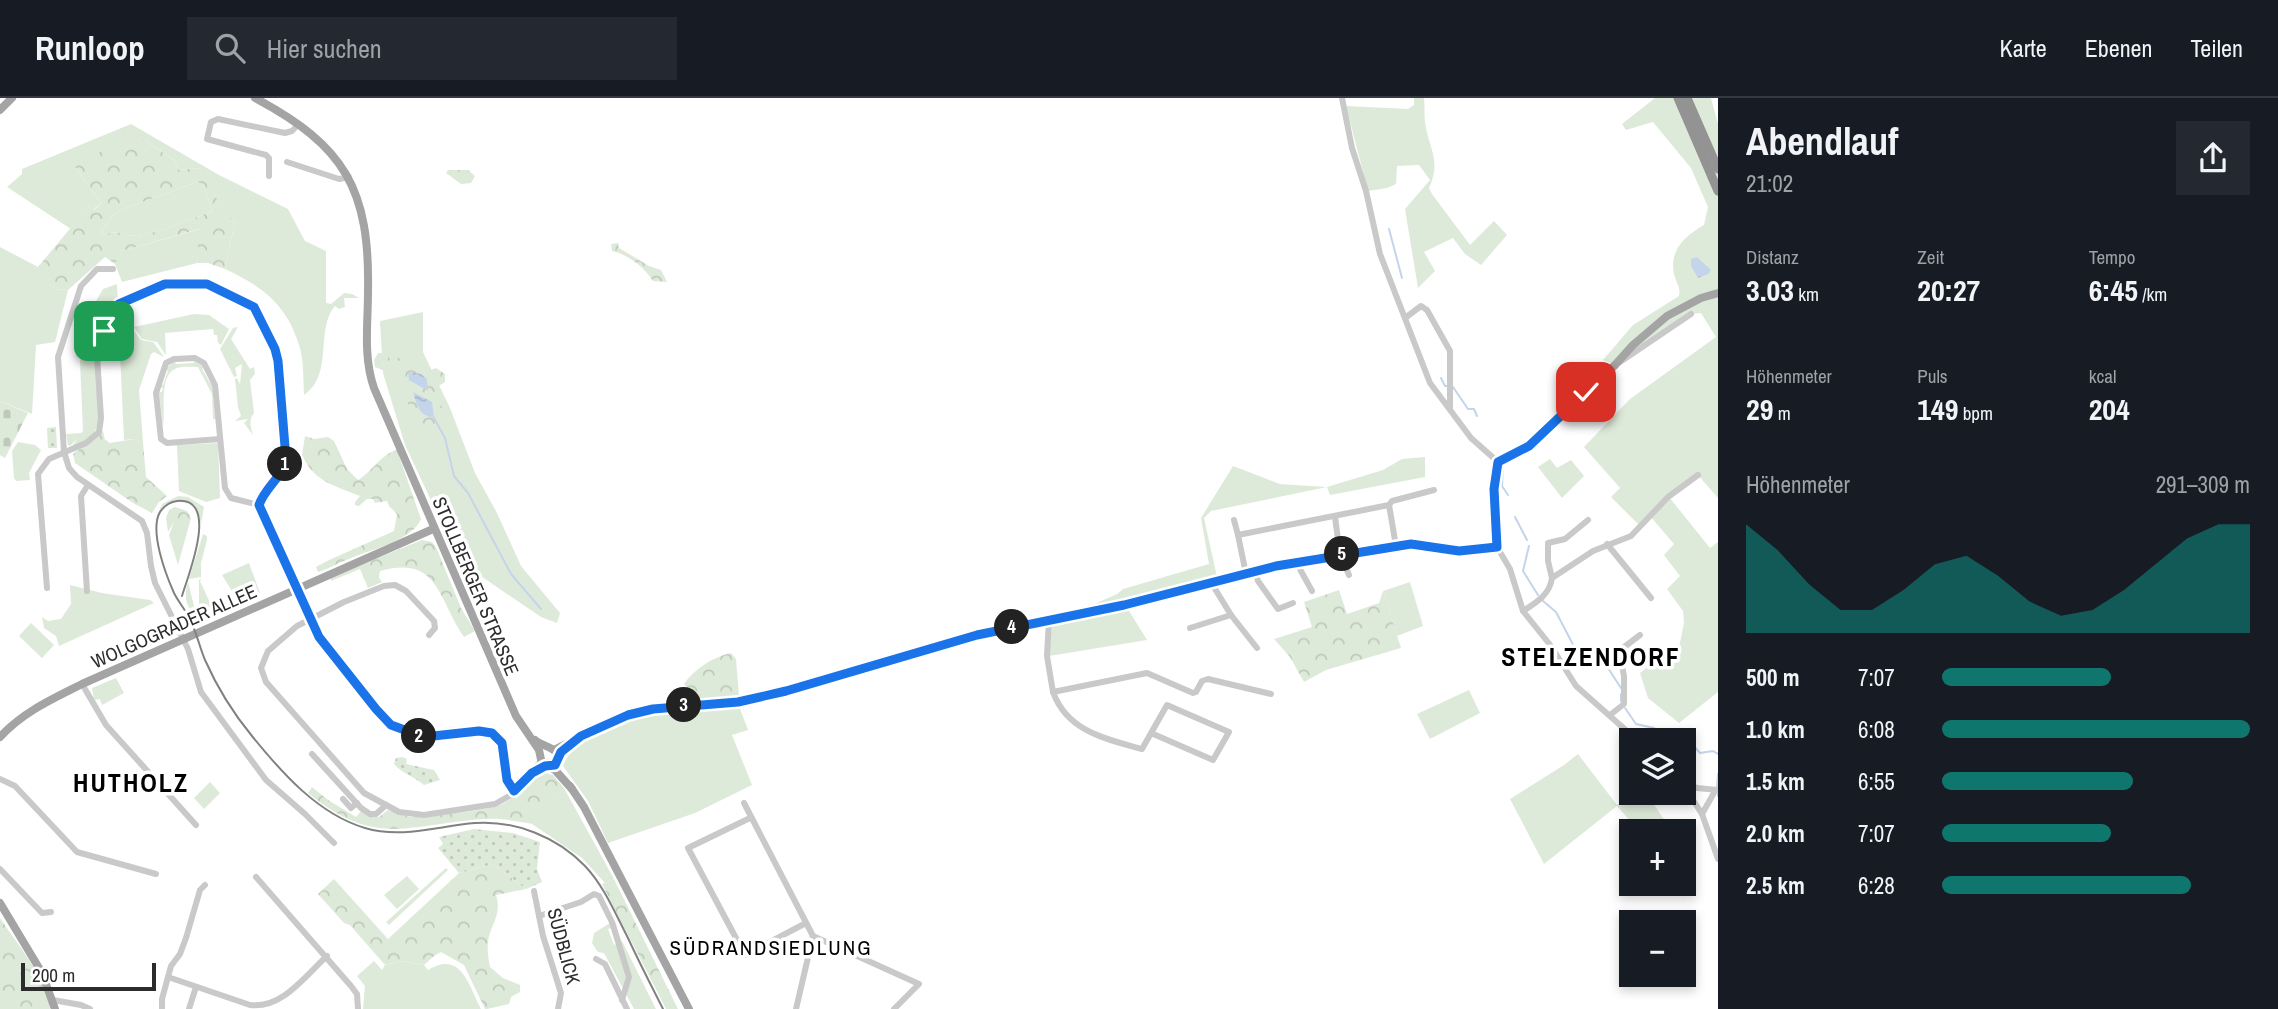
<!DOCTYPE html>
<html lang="de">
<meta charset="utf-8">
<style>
body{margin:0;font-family:"Archivo Narrow",sans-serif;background:#242831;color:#f1f3f6;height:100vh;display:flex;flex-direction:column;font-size:26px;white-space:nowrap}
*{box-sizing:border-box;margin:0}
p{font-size:23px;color:#9ea1a6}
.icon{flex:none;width:38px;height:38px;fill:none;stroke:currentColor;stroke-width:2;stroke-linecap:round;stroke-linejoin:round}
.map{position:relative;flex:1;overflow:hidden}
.panel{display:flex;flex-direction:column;background:#171b24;width:560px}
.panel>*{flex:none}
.controls{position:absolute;left:1619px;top:630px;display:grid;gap:14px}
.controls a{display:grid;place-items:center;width:77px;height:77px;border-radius:0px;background:#171b24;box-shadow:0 4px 10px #0003;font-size:35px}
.scale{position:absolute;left:21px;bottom:18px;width:135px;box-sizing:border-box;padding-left:7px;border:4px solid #2c2c2c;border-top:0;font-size:19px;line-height:24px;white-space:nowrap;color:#2c2c2c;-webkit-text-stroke:5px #fff;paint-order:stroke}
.pin{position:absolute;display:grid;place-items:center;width:60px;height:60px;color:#fff;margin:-30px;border-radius:14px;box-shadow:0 4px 10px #0006}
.km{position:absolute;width:35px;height:35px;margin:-18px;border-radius:50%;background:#222;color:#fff;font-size:19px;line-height:35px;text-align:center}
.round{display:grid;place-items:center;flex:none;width:74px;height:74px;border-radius:0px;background:#242831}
.head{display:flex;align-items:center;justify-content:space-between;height:119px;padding:0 28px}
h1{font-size:38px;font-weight:800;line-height:52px}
.metrics{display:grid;grid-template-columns:repeat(3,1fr);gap:10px;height:119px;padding:7px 28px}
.metrics div{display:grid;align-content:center}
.metrics b{font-size:30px;font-weight:800}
.metrics small{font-size:19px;font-weight:400}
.metrics p{font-size:19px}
.chart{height:196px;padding:14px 28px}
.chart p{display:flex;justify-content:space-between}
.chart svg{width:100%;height:126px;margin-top:7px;fill:#0f766e;opacity:.7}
ul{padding:0 28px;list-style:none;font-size:23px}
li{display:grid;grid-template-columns:112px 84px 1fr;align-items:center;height:52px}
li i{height:18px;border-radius:9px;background:#0f766e}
header{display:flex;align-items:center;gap:42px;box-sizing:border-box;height:98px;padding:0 35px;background:#171b24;border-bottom:2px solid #363941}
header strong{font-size:33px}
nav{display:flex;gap:38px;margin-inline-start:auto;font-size:24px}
.search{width:490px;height:63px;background:#242831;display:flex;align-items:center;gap:18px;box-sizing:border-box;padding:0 24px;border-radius:0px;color:#9ea1a6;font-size:26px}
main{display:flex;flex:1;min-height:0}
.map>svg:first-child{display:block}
.green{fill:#deead9}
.forest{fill:url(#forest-crowns);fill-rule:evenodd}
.cemetery{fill:url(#cemetery-stones)}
.park{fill:url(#park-dots)}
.water{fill:url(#water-ripples)}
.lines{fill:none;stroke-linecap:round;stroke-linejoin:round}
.stream{stroke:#c4d4ea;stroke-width:2}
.minor{stroke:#c9c9c9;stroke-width:6}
.major{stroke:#a4a4a4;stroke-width:8}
.highway{stroke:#939393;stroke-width:9}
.tram{stroke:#818181;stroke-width:2}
.route-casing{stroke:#fff;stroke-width:14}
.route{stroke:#1a73e8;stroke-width:9}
.labels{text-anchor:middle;stroke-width:7;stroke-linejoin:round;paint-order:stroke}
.street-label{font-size:19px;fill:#2c2c2c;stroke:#fff}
.neighbourhood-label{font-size:21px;letter-spacing:2px;fill:#000;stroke:#fff}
.district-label{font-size:26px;font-weight:bold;letter-spacing:2px;fill:#000;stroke:#fff}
</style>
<header>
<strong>Runloop</strong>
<div class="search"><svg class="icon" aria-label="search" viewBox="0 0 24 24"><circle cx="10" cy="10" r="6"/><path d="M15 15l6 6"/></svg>Hier suchen</div>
<nav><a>Karte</a><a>Ebenen</a><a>Teilen</a></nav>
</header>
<main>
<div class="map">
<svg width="1718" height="911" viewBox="0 0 1718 911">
<defs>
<pattern id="forest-crowns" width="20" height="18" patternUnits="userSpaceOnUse" patternTransform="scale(1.75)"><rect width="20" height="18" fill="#deead9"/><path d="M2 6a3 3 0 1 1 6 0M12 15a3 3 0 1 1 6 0" fill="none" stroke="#bfc9ba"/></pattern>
<pattern id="cemetery-stones" width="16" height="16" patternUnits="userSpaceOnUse" patternTransform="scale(1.75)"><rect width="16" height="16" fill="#deead9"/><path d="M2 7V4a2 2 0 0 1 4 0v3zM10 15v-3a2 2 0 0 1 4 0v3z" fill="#bfc9ba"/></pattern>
<pattern id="park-dots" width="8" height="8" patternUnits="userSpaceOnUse" patternTransform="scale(1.75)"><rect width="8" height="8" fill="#deead9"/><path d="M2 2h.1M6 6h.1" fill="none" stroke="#bfc9ba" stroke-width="1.8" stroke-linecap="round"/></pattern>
<pattern id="water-ripples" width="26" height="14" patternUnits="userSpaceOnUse" patternTransform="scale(1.75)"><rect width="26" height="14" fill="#c4d4ea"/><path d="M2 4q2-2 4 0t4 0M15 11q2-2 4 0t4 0" fill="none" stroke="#a9b6c9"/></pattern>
</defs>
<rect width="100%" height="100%" fill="#fff"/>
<!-- green -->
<g class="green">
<path d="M 1414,0 L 1424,0 C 1425,8 1424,16 1425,23 C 1428,50 1442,62 1429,90 L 1432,96 L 1470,147 L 1494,123 L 1507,137 L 1481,167 L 1465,156 L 1453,140 L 1424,154 L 1435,173 L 1418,190 L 1405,111 L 1430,82 L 1419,67 L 1397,68 L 1396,86 L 1387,90 L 1368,93 L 1346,8 L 1408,11 L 1414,7 Z"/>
<path d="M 1655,0 L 1711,0 L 1718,26 L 1718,400 L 1698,377 L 1669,399 L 1710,450 L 1718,444 L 1718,594 L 1679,625 L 1648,600 L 1640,575 L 1653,564 L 1664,571 L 1676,564 L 1684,525 L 1683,513 L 1667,491 L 1680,478 L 1664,457 L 1674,446 L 1650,418 L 1640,428 L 1611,399 L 1620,390 L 1584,349 L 1630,301 L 1716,239 L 1701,215 L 1691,216 L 1615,267 L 1603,262 L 1633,227 L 1679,198 C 1681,189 1676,185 1674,176 C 1669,152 1685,138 1704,127 L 1708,109 L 1691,70 L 1653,24 L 1626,32 L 1622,26 Z"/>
<path d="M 131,26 L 219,77 L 288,111 L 305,143 L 326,153 L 326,205 L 331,206 L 344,195 L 352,196 L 359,200 L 344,200 L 345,209 L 339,211 L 335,208 C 315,231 334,277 304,297 C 303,281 304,262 299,247 C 287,207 262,188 225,171 L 235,123 L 222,116 L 214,93 L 200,70 L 179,72 L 174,62 L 144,42 L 128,45 L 75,69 L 101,105 L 93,112 L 88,109 L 71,131 L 7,89 L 22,76 L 22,71 Z"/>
<path d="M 198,84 L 204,88 L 212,113 C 197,120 151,137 136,138 C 119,138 122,131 103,137 L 101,134 L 113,117 L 123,111 Z"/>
<polygon points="200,131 197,165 122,184 115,166 122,153"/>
<polygon points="0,149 38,169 43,184 57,191 68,192 55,244 36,247 32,316 0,303"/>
<path d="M 117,186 L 118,204 C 88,231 96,284 100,319 C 96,338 88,342 72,349 L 77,341 L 70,348 L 68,347 L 66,336 L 81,335 L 83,333 L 80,263 L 98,204 L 96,203 L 103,191 Z"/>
<polygon points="423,214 423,254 450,310 475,375 497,415 521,468 560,515 557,525 541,519 472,472 462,468 405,347 383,275 380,223"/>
<polygon points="194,216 209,217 229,231 221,247 218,245 217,237 214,237 213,231 165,235 166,257 157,244 142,241 134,229"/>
<path d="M 238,229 L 231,241 L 250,271 L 254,269 L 255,276 L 250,282 L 254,315 C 248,321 251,330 253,337 L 244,325 L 248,321 L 235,323 L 241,318 L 238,309 L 235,281 L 237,280 L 240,286 L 242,266 L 235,270 L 237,278 L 234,279 L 220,251 L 233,230 Z"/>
<polygon points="134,233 141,242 153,244 164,259 154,254 151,256 139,292 143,344 135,341 124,342 120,255 133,238"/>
<path d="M 194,262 L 205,269 L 202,271 L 210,285 L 212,284 L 215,320 L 218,321 L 213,321 L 212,296 L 198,269 C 191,269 180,268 175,271 C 158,278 166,318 163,329 L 159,294 L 162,294 L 163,290 L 159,289 L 160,286 L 163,287 L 168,273 L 165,271 L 175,263 L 176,266 L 194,265 Z"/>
<polygon points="18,344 35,347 41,352 29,375 30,382 16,383 14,380 12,353"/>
<polygon points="218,345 220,400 206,404 179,393 177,347"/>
<polygon points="1425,359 1425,379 1330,397 1327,389 1211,413 1204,420 1217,479 1092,510 1090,508 1117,496 1123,491 1209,466 1201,420 1233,368 1280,386 1327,389 1383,372 1402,361"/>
<polygon points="1550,361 1557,370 1571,362 1584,378 1562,400 1538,369"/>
<path d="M 178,398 L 188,399 L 204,409 L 201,427 C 199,405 183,394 163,408 L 154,425 L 162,406 Z"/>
<polygon points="175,409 187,413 191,420 178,467 169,437 174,424 168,434 166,420 169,412"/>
<polygon points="203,436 207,438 207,442 201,465 201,479 189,481"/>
<polygon points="249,465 260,495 250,500 246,497 235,498 222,477"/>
<path d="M 202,480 L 200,483 L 212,509 L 206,511 L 208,515 L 207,523 C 188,515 182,503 188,484 L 195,512 L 199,511 L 199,482 Z"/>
<polygon points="1410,484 1423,528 1397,538 1383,493"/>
<polygon points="70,487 102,495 150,502 154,505 59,548 56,538 44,530 42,519 48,523 61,521 71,506"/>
<polygon points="1126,508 1147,542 1049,558 1052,524"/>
<polygon points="31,525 54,547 42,560 19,538"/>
<polygon points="116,580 124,595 102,607 100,601 94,602 92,590"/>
<polygon points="1469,592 1480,615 1430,641 1417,616"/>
<path d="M 739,608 L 748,632 L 732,637 L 752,687 L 695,715 L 608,745 L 588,703 L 563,668 C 567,656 578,647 589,641 C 641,611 682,613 739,608 Z"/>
<polygon points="1578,656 1617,707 1634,695 1646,695 1672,733 1639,733 1617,708 1544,766 1510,701 1564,667"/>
<polygon points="210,684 220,695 204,711 194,700"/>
<polygon points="564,690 614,781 605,785 582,760 532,726"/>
<polygon points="446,770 448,772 389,827 386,824"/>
<polygon points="407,778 419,791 397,811 384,797"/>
<polygon points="610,825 612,830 608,831 614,847 622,843 656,911 634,911 604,855 598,854 592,845 594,835"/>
<path d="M 374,863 L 382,872 L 385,867 L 402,863 L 424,867 L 428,872 C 461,852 468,886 481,911 L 363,911 L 365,888 L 357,878 Z"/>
</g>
<!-- forest -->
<g class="forest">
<path d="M 133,41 L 144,42 L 174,62 L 179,72 L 200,70 L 214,79 C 214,98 218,113 235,123 L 225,171 L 208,165 L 197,165 L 199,131 L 122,153 L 115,166 L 105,159 L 68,192 L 57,191 L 42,184 L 38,169 L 88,109 L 94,112 L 101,105 L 75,69 L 120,42 L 128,45 ZM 198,84 L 204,88 L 212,113 C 197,120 150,137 136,138 C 120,138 123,131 103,137 L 101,134 L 113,117 L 123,111 Z"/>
<polygon points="448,72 468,72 475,78 471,85 461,86 446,75"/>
<path d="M 618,145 L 619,150 L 649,168 L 661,172 L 667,184 L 653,183 C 644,169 629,157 612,153 L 611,146 Z"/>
<path d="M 378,255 L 387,255 L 390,262 L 407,258 L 426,274 L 436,270 L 445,276 L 445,284 L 435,290 L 440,295 L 437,302 L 446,315 L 447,335 L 441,324 L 435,329 C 407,325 407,304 405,281 L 389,268 L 385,273 L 375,269 L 374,262 Z"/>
<polygon points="103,333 105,342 108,343 109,345 135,341 143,344 146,379 167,398 159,404 152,415 133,405 75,365 73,356"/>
<path d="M 305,338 L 314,341 L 328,339 L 334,343 L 347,371 L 358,382 C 373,373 380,357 397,352 L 421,421 C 412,443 369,452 349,461 C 338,465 329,471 318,474 L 316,469 L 327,463 L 394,433 L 397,416 L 389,408 L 387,403 L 375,405 L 373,401 L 367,401 L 359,408 L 355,407 L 355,404 L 360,398 C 336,388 314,384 302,357 Z"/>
<polygon points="177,410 190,417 186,433 183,434 181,428 177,425"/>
<path d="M 422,442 L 432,444 L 436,449 L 461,510 L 475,533 L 464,539 C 437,500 439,457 380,473 L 379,480 L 382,484 L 368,490 L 360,471 L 331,483 L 330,479 Z"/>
<polygon points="1339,492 1347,516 1379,505 1383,493 1401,550 1326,572 1304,584 1290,559 1274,541 1312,529 1304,504"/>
<path d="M 731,555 L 736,561 L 739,598 L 715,604 L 686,604 L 693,597 L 684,586 C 694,571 713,559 731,555 Z"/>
<path d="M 546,675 L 553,677 L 564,690 L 533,726 C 519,724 503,720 489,721 C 411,724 379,753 308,695 L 312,689 L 328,702 L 356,719 L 361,713 L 379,719 L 388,712 L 410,719 L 422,719 C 441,716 485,713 500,707 C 518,699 528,680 546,675 Z"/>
<path d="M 493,766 L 526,791 L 496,797 C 501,813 495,821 490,835 C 486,846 488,859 490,869 L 503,880 L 520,887 L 520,894 L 511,899 L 509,906 L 487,911 L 485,911 L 464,867 L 441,854 L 434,858 L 424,867 L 402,863 L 385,867 L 350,827 L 344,825 L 318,796 L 334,781 L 388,841 L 459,775 Z"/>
<polygon points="614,781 678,911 666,911 602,786"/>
<path d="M 0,820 C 15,843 50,885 50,911 L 0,911 Z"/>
</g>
<!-- cemetery -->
<polygon class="cemetery" points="0,303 28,315 5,360 0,357"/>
<!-- park -->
<g class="park">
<polygon points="56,329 57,350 48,350 47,330"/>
<path d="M 402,659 L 407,661 L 406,666 L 434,672 L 440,682 L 424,687 C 415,679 403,676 394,666 L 396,660 Z"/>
<polygon points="474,731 513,735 540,744 537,771 542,784 526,791 493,766 459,775 438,750 443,746 439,739"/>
</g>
<!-- water -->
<g class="water">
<polygon points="1697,159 1711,172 1708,176 1698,180 1691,168 1691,161"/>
<polygon points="408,274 421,276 427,281 428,293 409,282"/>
<path d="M 413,294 L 432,304 L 434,320 C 419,317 417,308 413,294 Z"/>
</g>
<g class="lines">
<!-- stream -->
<g class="stream">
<polyline points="1389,131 1402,180"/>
<polyline points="1441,280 1445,288 1448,288"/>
<polyline points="1453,289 1468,311 1474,311 1477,318"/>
<polyline points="434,320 445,340 454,378 468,395 511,476 541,511"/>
<polyline points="1503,366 1502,388 1508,397"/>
<polyline points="1515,419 1527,442"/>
<polyline points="1529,448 1523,473 1538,497"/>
<polyline points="1543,503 1556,514 1580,560 1591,565 1606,567 1621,590"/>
<polyline points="1621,603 1621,596"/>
<polyline points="1625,610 1636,626 1654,630 1674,642"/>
<polyline points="1684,645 1692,646 1700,655 1713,653 1718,656"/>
<polyline points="1717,689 1718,676"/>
<polyline points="1718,696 1718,698"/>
</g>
<!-- minor -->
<g class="minor">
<polyline points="1342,0 1352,50 1366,93 1380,156 1430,285 1471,340 1498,364"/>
<polyline points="287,64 339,81 349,79"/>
<polyline points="269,78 269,60 266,57 207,41 211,24 218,21 285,35 292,33 299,26"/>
<polyline points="113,171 97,171 81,188 58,259 64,354 69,370 77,379 142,423 147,435 151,468 155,485 188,551 201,594 266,682 305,716 334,745"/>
<polyline points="1405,220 1421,208 1427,212 1450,253 1450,311"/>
<polyline points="1620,264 1691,216"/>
<polyline points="220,341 167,345 161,341 156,295 166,265 174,261 195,260 204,265 215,287 225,390 231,400 259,407"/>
<polyline points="1389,407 1396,448"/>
<polyline points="1335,419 1340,456 1349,477"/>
<polyline points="1234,422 1238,437"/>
<polyline points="1607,446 1651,500"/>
<polyline points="1497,449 1510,471 1523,513 1551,548 1576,588 1637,642"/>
<polyline points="1296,464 1312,493"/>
<polyline points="1255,473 1258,483 1278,511 1293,505"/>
<polyline points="1246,476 1238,437 1389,407 1392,403 1434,392"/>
<polyline points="1552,480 1548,463 1548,445 1565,441 1588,422"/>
<polyline points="1212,486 1231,517 1257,550"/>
<path d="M 47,490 L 38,376 L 49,361 L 86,345 L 99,334 L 101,320 L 97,258 L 112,213 L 119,206 L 165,186 L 207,186 L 254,209 L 257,214 L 275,251 L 278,263 L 286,361 C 283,379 265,389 259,407 L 319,539 L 376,611 L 391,627 L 424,639 L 479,633 L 492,635 L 502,645 L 507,682 L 514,693"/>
<polyline points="87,493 81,398 88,387"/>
<path d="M 1523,513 C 1537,504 1550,496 1552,480 L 1593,453 L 1631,438 L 1668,399 L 1698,377"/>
<polyline points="1049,521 1047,558 1053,594 1147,575 1193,595 1196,594 1202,583 1208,581 1271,596"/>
<polyline points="1190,530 1231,517"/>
<polyline points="429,537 435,530 434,523 406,493 395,487 384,488 344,504 297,528 268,553 261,570 266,584 364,695 399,714 424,717 495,706 509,698 541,663"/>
<polyline points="82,586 106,627 196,727"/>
<path d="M 1053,594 C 1067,633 1105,641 1142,651 L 1167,607 L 1229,634 L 1213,662 L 1151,635"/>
<polyline points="1610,617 1624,606 1624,578 1619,553 1640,537"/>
<polyline points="312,656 361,710 370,716 376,716 386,707"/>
<polyline points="0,681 15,688 77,754 156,776"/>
<polyline points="1684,684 1697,690 1718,692"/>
<polyline points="1684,688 1702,716 1718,761"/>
<polyline points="343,701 351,710 357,705"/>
<polyline points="744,705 813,838 796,911"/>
<polyline points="1702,716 1715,693"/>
<polyline points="750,720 688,750 745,857 806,825"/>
<polyline points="0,771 42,815 51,814"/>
<polyline points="256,779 351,888 357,896 358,911"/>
<path d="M 205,787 L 200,792 L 186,840 L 180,856 L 171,868 L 168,879 L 250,907 C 282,911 305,878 327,858"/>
<polyline points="534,793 543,838 561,895 558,911"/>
<polyline points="539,818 581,804 594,796 599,798 612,824 629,879 622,902"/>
<polyline points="813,838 919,886 894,911"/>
<polyline points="596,861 605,866 627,911"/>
<polyline points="53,902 81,907 90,911"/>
<polyline points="162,911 162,901 168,879"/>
<polyline points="189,911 196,889"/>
</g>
<!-- major -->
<g class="major">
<path d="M 255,0 C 345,48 370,91 368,194 C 368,226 363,258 374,290 L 516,618 L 539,652 L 542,666 L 555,672 L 572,691"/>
<polyline points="0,12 12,0"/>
<path d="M 0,639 C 23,614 52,601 82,586 L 433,431"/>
<path d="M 535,642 C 542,648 553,649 558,656 L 557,665 L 551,669"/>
<polyline points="554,652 593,632 628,617 653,611 738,604 786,593 977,537 1124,507 1276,468 1411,446 1459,453 1497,449 1494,391 1498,364 1529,348 1615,267 1633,247 1667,218 1701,200 1718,195"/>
<polyline points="570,688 584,709 689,911"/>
<polyline points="0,805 42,875 55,911"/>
</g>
<!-- highway -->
<g class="highway">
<polyline points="1678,0 1718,93"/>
<polyline points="1687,0 1718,71"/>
</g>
<!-- tram -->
<path class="tram" d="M 182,498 C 187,480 221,399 177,403 C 169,404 164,408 160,414 C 149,433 166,477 174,495 C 178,503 184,510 188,518 C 196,531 199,548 205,562 C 217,589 233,615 252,638 C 282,675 318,716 365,730 C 402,741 438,728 475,725 C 515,722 557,739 585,768 C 604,788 615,815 628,840 C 639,864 651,887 663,911"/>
</g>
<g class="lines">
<!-- route casing -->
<g class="route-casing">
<path id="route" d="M 104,233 L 108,220 L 119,206 L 165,186 L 207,186 L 254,209 L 275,251 L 278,263 L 286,361 C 283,379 265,389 259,407 L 319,539 L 376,611 L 391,627 L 424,639 L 479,633 L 492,635 L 502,645 L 507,682 L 514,693 L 532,675 L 545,668 L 555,667 L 561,654 L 581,638 L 628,617 L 653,611 L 738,604 L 786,593 L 977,537 L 1124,507 L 1276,468 L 1411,446 L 1459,453 L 1497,449 L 1494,391 L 1498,364 L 1529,348 L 1586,294"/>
</g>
<!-- route -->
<use href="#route" class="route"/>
</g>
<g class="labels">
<!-- street labels -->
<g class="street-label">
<text transform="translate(476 488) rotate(67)" y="7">STOLLBERGER STRASSE</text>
<text transform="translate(174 528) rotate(-24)" y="7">WOLGOGRADER ALLEE</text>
<text transform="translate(564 848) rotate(75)" y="7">SÜDBLICK</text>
</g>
<!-- neighbourhood labels -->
<g class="neighbourhood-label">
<text x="771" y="857">SÜDRANDSIEDLUNG</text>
</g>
<!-- district labels -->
<g class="district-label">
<text x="1591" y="568">STELZENDORF</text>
<text x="131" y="694">HUTHOLZ</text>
</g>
</g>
</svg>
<div class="controls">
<a><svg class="icon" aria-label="layers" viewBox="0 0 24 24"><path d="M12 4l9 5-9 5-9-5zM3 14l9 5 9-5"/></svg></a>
<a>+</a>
<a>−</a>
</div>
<div class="scale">200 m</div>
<div class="pin" style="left:104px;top:233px;background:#1e9e55"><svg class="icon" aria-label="arrive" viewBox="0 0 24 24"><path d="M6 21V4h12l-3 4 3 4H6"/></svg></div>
<div class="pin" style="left:1586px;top:294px;background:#d93025"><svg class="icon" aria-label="check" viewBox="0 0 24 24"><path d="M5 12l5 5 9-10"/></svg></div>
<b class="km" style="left:285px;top:366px">1</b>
<b class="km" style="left:419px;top:638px">2</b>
<b class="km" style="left:684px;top:607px">3</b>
<b class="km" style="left:1012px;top:529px">4</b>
<b class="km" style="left:1342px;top:456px">5</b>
</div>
<section class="panel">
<div class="head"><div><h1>Abendlauf</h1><p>21:02</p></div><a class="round"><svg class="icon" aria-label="share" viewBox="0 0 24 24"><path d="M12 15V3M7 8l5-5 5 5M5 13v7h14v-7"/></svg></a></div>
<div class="metrics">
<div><p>Distanz</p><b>3.03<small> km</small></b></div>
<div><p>Zeit</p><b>20:27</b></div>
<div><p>Tempo</p><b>6:45<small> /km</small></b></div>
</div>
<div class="metrics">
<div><p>Höhenmeter</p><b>29<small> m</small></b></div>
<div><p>Puls</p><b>149<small> bpm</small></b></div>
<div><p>kcal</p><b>204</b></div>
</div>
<div class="chart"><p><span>Höhenmeter</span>291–309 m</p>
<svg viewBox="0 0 160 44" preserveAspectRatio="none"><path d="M0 44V6L10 15L20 27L30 36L40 36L50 29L60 20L70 17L80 24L90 33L100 38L110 36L120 29L130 20L140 11L150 6L160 6V44z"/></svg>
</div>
<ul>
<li><b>500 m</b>7:07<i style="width:55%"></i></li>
<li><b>1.0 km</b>6:08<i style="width:100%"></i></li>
<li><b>1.5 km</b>6:55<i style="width:62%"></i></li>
<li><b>2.0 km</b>7:07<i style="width:55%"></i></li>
<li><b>2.5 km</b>6:28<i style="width:81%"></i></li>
</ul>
</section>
</main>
